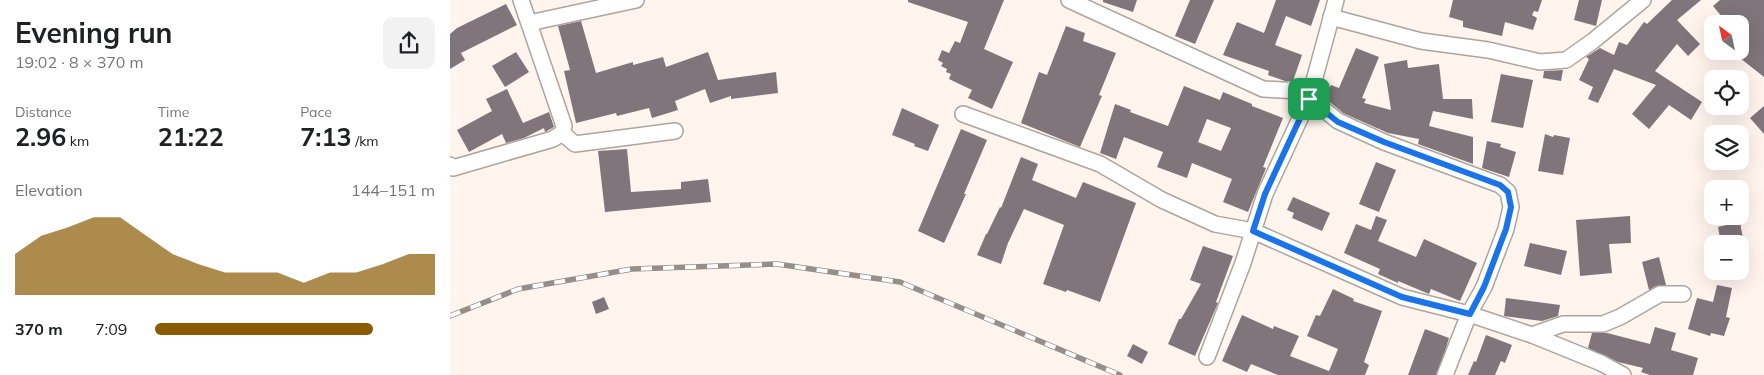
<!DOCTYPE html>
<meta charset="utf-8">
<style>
body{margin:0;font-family:Mulish,sans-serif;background:#f2f2f2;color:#202124;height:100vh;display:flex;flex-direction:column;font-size:19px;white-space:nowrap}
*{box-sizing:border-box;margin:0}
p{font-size:16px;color:#757577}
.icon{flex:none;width:28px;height:28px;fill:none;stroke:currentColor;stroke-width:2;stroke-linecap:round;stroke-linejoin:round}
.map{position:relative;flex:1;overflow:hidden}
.side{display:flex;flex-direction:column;background:#fff;width:450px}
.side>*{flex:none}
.needle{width:32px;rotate:327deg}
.controls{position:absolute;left:1254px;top:15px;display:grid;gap:10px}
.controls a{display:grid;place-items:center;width:45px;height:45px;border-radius:10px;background:#fff;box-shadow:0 5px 20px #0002;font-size:25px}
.pin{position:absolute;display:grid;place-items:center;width:42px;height:42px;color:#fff;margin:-21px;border-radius:10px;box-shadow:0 2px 8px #0006}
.round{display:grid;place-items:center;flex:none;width:52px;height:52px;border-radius:10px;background:#f2f2f2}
.headline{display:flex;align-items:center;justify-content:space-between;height:85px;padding:0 15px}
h1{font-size:28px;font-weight:700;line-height:38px}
.stats{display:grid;grid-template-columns:repeat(3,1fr);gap:8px;height:85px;padding:5px 15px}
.stats div{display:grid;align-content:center}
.stats b{font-size:25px;font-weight:700}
.stats small{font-size:14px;font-weight:400}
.stats p{font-size:14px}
.chart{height:140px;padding:10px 15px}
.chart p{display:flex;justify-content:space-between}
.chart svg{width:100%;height:90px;margin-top:5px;fill:#8b5b03;opacity:.7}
ul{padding:0 15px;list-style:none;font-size:16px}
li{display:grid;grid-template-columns:80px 60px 1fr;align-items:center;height:38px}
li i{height:12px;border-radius:6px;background:#8b5b03}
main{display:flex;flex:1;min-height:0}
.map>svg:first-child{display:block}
.building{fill:#80757a;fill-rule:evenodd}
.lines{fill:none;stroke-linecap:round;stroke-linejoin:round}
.street-casing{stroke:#aea49e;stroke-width:18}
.street{stroke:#fff;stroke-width:15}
.rail-casing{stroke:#968e8b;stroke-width:5.5}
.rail{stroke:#fff;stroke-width:4;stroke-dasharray:11;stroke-linecap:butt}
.route-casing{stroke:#fff;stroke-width:10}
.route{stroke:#1a73e8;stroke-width:6}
</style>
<main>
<section class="side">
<div class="headline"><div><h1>Evening run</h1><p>19:02 · 8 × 370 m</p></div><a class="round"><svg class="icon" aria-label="share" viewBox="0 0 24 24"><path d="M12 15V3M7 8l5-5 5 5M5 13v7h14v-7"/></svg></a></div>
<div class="stats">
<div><p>Distance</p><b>2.96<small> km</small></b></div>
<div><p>Time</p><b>21:22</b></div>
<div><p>Pace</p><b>7:13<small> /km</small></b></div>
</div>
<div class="chart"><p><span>Elevation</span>144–151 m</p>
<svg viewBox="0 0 160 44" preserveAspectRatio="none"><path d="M0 44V24L10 15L20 11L30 6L40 6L50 15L60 24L70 29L80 33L90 33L100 33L110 38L120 33L130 33L140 29L150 24L160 24V44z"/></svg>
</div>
<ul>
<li><b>370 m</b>7:09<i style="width:78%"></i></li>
</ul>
</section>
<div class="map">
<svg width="1314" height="375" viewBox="0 0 1314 375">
<rect width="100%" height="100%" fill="#fff4ee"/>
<!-- building -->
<g class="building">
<polygon points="458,0 554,0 534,49 563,62 542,109 518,98 522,90 499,79 501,74 496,72 497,69 491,66 493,63 488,60 492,50 499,53 505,41 510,43 518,22 458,2"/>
<polygon points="653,0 687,0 683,12 653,2"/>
<polygon points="740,0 764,0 745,44 725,36"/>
<polygon points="826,0 870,0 861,26 836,16 825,45 852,55 843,81 835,81 818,75 819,71 773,55 787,22 814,33"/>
<polygon points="1003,0 1092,0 1088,12 1084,11 1082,15 1087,18 1083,30 1055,22 1052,36 1013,27 1013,21 999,17"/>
<polygon points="1129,0 1152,0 1146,26 1124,20"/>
<polygon points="1222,0 1251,0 1227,20 1250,44 1238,56 1227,44 1205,71 1252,102 1241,120 1219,105 1199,129 1182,114 1206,85 1164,69 1148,103 1138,99 1143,87 1129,80 1139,59 1136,57 1150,48 1164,55 1169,42 1177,45 1194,22 1197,24"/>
<polygon points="1270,0 1314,0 1314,77 1290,58 1290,24 1278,24 1263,6"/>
<polygon points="56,4 67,25 11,53 15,60 0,69 0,34 7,28"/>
<polygon points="131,21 146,73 183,62 183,65 213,57 216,67 258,52 268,80 326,72 328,93 281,99 281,96 260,103 255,89 225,101 228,110 202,118 199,108 167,116 166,113 126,123 114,71 120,70 108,26"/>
<polygon points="616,26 635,33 633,41 666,53 649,95 652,96 651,98 630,147 571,123 589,72 597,75"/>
<polygon points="906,48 929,57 912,98 916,99 914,103 941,110 934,64 957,60 958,68 989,64 993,99 1022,99 1023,119 983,111 979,126 1023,137 1023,164 968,144 969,139 938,133 893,113 875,98 881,85 889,88"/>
<polygon points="66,52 79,72 55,87 42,66"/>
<polygon points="1113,70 1111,81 1093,78 1094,71"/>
<polygon points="1051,74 1083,80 1073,128 1041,122"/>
<path d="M 734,86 L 770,100 L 773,92 L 802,104 L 802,106 L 833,118 L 813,167 L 816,168 L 798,212 L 773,202 L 782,179 L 742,163 L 737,178 L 707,167 L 713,152 L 674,137 L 666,159 L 650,153 L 665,104 L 681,110 L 680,112 L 718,126 ZM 757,119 L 781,128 L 771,151 L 748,142 Z"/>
<polygon points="57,89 73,123 99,112 104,127 95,132 94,128 74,138 56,143 52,134 19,152 7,130 42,111 36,99"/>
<polygon points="1314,106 1314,134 1300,118"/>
<polygon points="452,108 489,125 478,151 464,146 465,144 442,135"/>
<polygon points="511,129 537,140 514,194 516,194 494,243 468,231"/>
<polygon points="1095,134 1103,137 1104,135 1120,138 1113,175 1088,171"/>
<polygon points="1037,141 1051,144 1050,147 1066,152 1059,177 1032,168"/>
<polygon points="177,149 181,192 231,189 231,182 258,179 261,202 155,212 148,151"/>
<polygon points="571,157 588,164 582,180 626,198 633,182 686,203 650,302 617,290 616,292 593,284 614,225 574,209 558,243 551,264 527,255 536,234 537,234 550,207 551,208"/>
<polygon points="926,162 946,170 929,212 909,204"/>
<polygon points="843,197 880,213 872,231 842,218 844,213 837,210"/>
<polygon points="926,216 937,220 928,241 966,257 974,239 1027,263 1010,301 981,289 979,294 948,281 948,283 928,274 930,269 894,253 906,224 921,230"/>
<polygon points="1180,216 1181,243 1159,244 1162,273 1130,276 1126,220"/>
<polygon points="1290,222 1294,244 1271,244 1268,227"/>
<polygon points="1080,243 1117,251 1111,275 1074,266"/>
<polygon points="753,246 783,256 766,302 768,303 745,356 718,344 729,319 731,319 751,284 740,280"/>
<polygon points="1209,257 1216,285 1206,286 1199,290 1192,262"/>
<polygon points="1267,285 1282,288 1276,317 1280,318 1274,336 1261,333 1260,336 1238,329 1247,298 1263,302"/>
<polygon points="883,289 904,299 903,301 932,311 914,362 919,365 915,375 828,375 801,364 797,372 772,361 792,315 823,329 824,326 849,336 840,356 879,371 888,349 857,336 866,315 870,316"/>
<polygon points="154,297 159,309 146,314 142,302"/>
<polygon points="1056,298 1110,305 1108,316 1092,321 1054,316"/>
<polygon points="1205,327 1226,333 1221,350 1248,358 1243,375 1200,375 1191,372 1193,368 1168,362 1138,348 1142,333 1157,333 1200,344"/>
<polygon points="975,329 999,338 995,351 986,375 958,375"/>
<polygon points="1036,335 1062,345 1055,363 1051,361 1045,375 1018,375 1024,361 1026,362"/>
<polygon points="683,344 698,352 692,364 677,356"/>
</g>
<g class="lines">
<!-- street casing -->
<g class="street-casing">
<g id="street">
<polyline points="619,0 813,89 851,91 888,121 934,142 1050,185 1058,192 1061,207 1056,229 1034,287 1019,314 995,375"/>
<polyline points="881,17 971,41 1038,50 1090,62 1116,60 1143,41 1193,0"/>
<polyline points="79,23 186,0"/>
<polyline points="513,114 650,164 712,200 765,224 803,231 952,297 1019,314 1082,335 1151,363 1173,375"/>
<polyline points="112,133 125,144 225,131"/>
<polyline points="0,165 3,168 103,139 112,133 114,126 71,0"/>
<polyline points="1082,335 1113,324 1153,324 1170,317 1210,294 1233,294"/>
<polyline points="757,357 793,263 815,194 859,99 886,0"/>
</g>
</g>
<!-- street -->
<use href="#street" class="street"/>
<!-- rail casing -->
<g class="rail-casing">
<polyline id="rail" points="0,316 68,289 182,269 327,264 450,282 670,375"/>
</g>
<!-- rail -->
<use href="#rail" class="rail"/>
</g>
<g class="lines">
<!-- route casing -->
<g class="route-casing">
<polygon id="route" points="859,99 888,122 934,142 1050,185 1058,192 1061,207 1056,229 1034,287 1020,314 952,297 803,231 815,194"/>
</g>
<!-- route -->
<use href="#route" class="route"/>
</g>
</svg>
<div class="controls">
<a><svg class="needle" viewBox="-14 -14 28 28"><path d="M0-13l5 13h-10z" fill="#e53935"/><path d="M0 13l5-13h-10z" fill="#757577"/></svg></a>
<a><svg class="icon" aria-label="locate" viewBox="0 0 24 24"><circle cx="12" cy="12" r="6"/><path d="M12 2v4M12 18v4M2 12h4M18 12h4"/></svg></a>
<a><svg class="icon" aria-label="layers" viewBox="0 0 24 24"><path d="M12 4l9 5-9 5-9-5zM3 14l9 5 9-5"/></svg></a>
<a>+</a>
<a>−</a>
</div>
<div class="pin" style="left:859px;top:99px;background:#1e9e55"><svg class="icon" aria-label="arrive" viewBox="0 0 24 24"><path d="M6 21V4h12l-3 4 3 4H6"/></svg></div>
</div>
</main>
